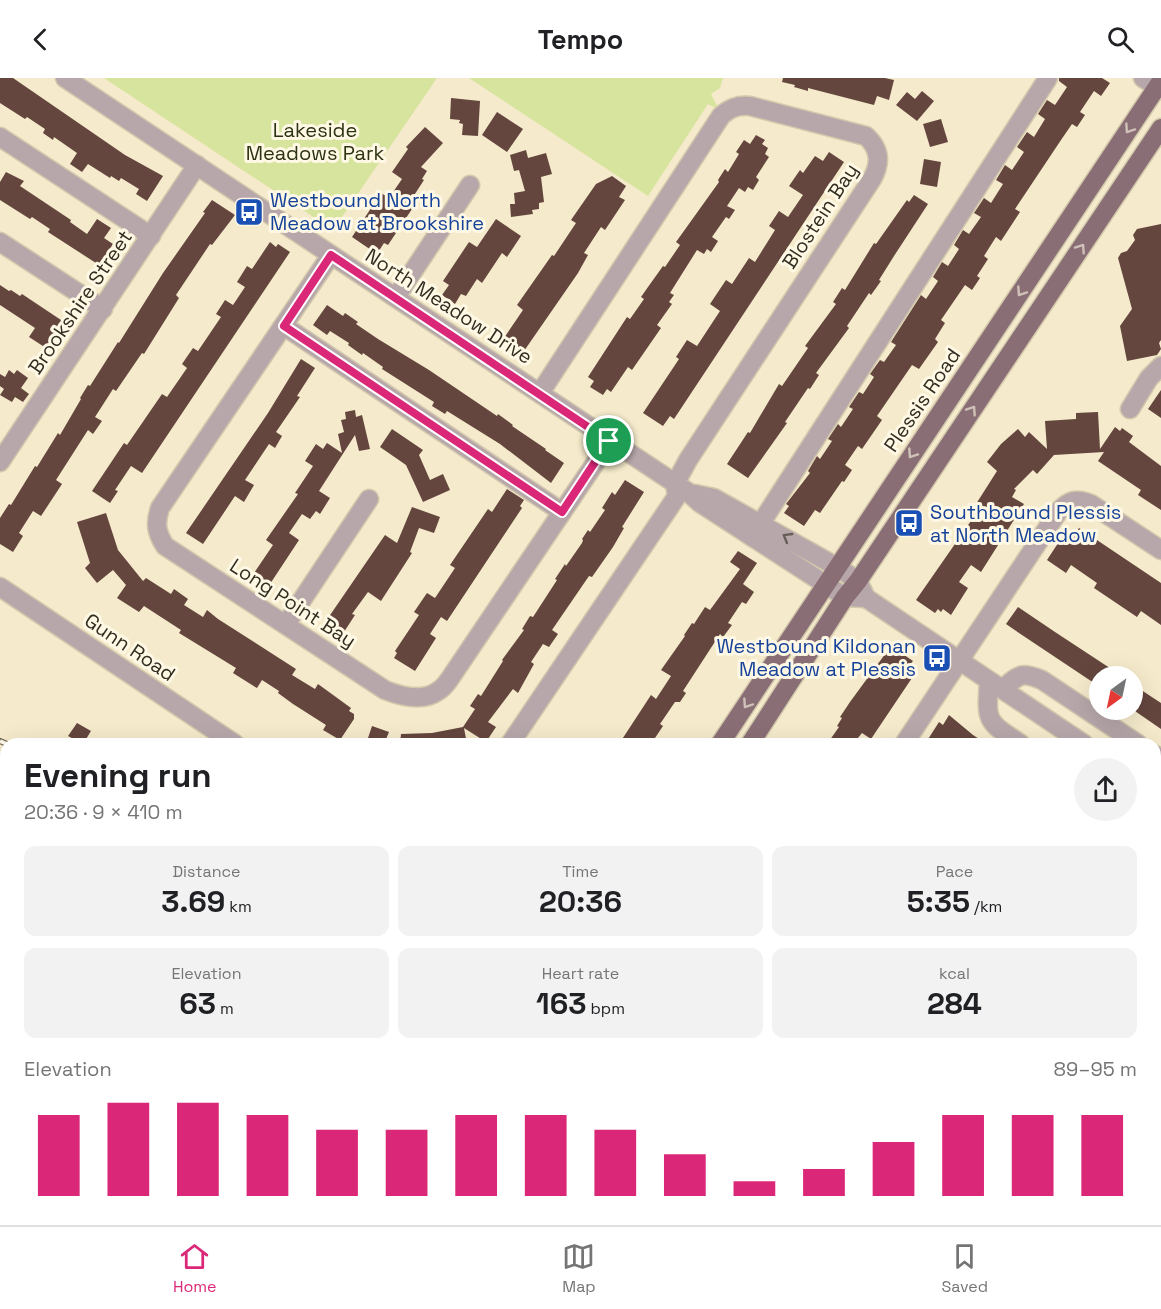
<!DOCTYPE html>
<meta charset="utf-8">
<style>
body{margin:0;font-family:"Space Grotesk",sans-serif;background:#f2f2f2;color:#202124;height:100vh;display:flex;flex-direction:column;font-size:22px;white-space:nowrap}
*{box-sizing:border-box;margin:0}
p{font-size:20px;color:#757577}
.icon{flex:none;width:33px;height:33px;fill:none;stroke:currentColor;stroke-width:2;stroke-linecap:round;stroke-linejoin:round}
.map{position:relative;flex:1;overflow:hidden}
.drawer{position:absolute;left:0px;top:660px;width:1161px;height:488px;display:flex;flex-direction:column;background:#fff;border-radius:18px 18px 0 0;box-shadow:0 6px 24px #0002}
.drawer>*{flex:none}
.needle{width:39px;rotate:213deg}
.fabs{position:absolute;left:1089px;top:588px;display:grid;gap:12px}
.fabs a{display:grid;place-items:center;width:54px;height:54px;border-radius:50%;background:#fff;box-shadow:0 6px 24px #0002;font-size:30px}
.pin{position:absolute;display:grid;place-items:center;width:51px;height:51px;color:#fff;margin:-26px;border:3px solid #fff;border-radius:50%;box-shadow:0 2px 6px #0007}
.round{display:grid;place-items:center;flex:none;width:63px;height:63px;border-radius:32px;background:#f2f2f2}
.overview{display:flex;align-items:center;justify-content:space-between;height:102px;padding:0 24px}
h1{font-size:33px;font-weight:700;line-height:45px}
.figures{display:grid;grid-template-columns:repeat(3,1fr);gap:9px;height:102px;padding:6px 24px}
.figures div{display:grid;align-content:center;border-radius:12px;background:#f2f2f2;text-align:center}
.figures b{font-size:30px;font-weight:700}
.figures small{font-size:16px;font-weight:400}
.figures p{font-size:16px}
.chart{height:168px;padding:12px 24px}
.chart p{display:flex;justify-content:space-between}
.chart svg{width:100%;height:108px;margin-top:6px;stroke:#db2777;stroke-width:6}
header{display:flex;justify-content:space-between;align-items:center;height:78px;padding:0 24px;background:#fff;font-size:27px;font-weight:700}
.dock{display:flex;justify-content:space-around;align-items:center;height:84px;border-top:2px solid #e0e0e0;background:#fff;font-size:16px;color:#757577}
.dock a{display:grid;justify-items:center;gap:3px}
.dock .selected{color:#db2777}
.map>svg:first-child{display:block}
.green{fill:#d7e49d}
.building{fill:#64463e}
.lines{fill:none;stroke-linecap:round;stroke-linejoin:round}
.minor-casing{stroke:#d2c8ac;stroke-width:21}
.major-casing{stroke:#d2c8ac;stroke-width:21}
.minor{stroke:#b7a7aa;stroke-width:18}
.major{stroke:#8a6e75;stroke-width:18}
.rail-casing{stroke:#5b5646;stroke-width:6}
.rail{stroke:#fef8e5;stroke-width:4;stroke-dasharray:11;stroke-linecap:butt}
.oneway{stroke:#d0c1b8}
.oneway2{stroke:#675e58}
.route-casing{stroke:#fff;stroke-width:12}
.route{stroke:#db2777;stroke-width:8}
.labels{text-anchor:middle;stroke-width:6;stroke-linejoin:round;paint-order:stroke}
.park-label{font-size:20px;fill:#2d3212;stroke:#fef8e5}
.transit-label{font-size:20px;fill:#164399;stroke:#fef8e5;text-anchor:start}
.street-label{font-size:20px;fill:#312d21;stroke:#fef8e5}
</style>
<header><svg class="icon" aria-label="back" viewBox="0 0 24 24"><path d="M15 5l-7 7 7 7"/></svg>Tempo<svg class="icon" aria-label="search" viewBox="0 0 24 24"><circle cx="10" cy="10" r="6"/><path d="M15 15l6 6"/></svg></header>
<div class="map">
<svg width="1161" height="1147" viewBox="0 0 1161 1147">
<rect width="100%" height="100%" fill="#f5eacb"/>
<!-- green -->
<g class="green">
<polygon points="104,0 437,0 333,152"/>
<polygon points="469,0 723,0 720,10 711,16 719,32 708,26 648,118"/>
</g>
<!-- building -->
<g class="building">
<polygon points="0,0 13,0 125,77 163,98 147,123 136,116 139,111 121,100 119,103 111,98 110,100 88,86 82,94 70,86 77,75 54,59 53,62 43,55 45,51 27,39 25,41 0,25"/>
<polygon points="783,0 885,0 894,2 889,22 877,18 874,27 808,10 808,13 794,9 795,7 782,4"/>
<polygon points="1059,0 1102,0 1110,5 1101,18 1094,13 1080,34 1085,37 1077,49 1072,46 1061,62 1015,131 1020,134 1001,163 996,159 984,178 988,181 977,198 980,200 972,212 965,207 941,242 945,245 935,261 938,264 919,291 912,287 877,338 882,342 862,371 858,368 845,387 852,392 844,404 842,403 820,435 815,432 804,448 784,435 789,428 786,426 810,395 808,393 817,378 820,381 832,363 828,361 838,346 841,349 853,331 849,329 859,314 863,316 874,299 870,296 880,282 884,284 896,267 891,264 921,217 926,221 938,203 933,199 942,184 948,188 959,171 954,167 963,152 969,156 981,139 974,135 984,120 991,125 1003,106 996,102 1005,87 1012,92 1024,74 1017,69 1027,54 1034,59 1045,41 1038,36 1047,22 1055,27 1067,9 1059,3"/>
<polygon points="922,13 934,23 917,43 896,27 907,14 915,21"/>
<polygon points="451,20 480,23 478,58 462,57 463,46 459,45 460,42 450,41"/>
<polygon points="497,34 523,51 507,74 482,57"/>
<polygon points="941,41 948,64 930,69 923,46"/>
<polygon points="425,49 443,65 421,89 427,93 422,101 424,102 411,122 416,125 388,167 384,165 377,176 352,159 381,115 389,120 402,101 392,94 408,71 406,69"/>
<polygon points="756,57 765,62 762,66 768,70 765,76 769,79 756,99 759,102 753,112 748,109 745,114 739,110 727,128 735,132 729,141 726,139 712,159 718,163 711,174 707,171 704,176 697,172 670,215 674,217 669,224 672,226 657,247 661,250 632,292 628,289 611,314 607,311 603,317 590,309 594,303 588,299 627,239 630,241 644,221 641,219 648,209 663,188 665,189 680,167 676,164 719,104 718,102 725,91 728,94 739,76 736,74 744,62 750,66"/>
<polygon points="526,72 528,80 546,75 552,96 541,99 544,124 539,125 539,131 532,132 533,136 511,139 510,126 515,126 514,115 525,113 519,92 514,93 510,77"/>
<polygon points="829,74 844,84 674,341 670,338 663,348 643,335 679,281 676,279 687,262 697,268 720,233 710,226 726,202 732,206 749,180 755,184 775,152 769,148 779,133 788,139 803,117 789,108 800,92 803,95 815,78 823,83"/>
<polygon points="924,81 941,84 937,109 920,106"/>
<polygon points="6,94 24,103 20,108 71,142 70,144 87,156 97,141 111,150 104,160 113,166 99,187 48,154 50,151 32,139 30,141 0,122 0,104"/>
<polygon points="612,98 626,108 619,119 625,122 605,152 601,149 584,175 588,177 578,195 524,273 504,260 523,232 517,227 552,177 554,178 576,145 571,142 596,106"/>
<polygon points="914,117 928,126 894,178 879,202 881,203 871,217 869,215 847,248 849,250 816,295 819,297 810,311 808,310 785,344 787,345 748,400 727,386 748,354 750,355 779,306 782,308 808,270 805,268 836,226 833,224 842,210 845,212 874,165 876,166 907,122 909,124"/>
<polygon points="212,122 235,137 212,167 210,166 176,217 179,220 144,276 142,275 116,313 113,311 95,339 102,343 93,356 88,352 56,402 62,406 41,438 33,433 19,455 23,458 13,474 0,466 0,440 9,426 11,427 35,388 37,389 58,355 60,357 81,321 80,320 88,307 90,308 118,264 119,265 163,195 205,135 203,134"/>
<polygon points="496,141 521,158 507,179 502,175 482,205 477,201 466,218 461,216 455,226 442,217 449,207 443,203 469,164 477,169"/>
<polygon points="1161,146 1161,262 1159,265 1161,271 1157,277 1127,283 1120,248 1132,231 1118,180 1121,175 1127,173 1135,162 1133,157 1137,151"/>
<polygon points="270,164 276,169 278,166 290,174 142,395 131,388 115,412 118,413 110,425 92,413 124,365 127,367 162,316 167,319 187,290 182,286 193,270 198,273 221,239 216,236 225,222 233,227 245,209 237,204 247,188 252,191"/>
<polygon points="0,207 9,213 11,212 20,218 22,216 64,244 46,270 29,259 35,250 0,227"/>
<polygon points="327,227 343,238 345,235 358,244 356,246 378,261 429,292 497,338 498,336 513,347 512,348 546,371 545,372 564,385 551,405 500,366 447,333 445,336 432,328 434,324 382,291 383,289 363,275 362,277 348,267 349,265 330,253 327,257 313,247"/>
<polygon points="301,281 315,290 297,318 300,319 276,354 282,358 275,370 269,366 245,402 254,407 244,424 235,418 203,466 186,455 268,335"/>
<polygon points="9,292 14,296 17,292 28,300 21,310 29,316 23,324 15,319 12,324 0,317 4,311 0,308 0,296 5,299"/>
<polygon points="1161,312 1161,340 1148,331"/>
<polygon points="355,332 356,339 362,337 370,371 359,373 355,357 319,413 330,420 320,436 316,433 310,441 302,436 289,455 299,462 270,506 254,495 273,467 266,462 298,416 295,415 313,388 305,383 316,366 323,371 327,365 342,375 338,356 344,354 341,342 346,341 345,334"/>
<polygon points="1098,334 1100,371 1115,349 1120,353 1122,350 1133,358 1129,364 1161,388 1161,432 1138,417 1141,412 1098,383 1104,374 1054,377 1037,396 1033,392 1014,411 1016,412 1012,419 1024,426 981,494 971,487 959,504 968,510 951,537 943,531 941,534 938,531 935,535 916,522 973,440 969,437 997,393 987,384 1001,366 1018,351 1025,359 1029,354 1047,371 1045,343 1076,341 1076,335"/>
<polygon points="392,351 423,372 419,377 430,402 443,396 450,412 423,424 406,387 380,369"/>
<polygon points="625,402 644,414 622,449 624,450 613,469 592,499 589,498 552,552 558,556 549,569 543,566 531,584 534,586 518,615 513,611 488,644 496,649 486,664 464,650 467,666 400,666 401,656 432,655 463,649 475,631 470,628 478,616 481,618 503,583 502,582 524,552 522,551 530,538 533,539 557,502 555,501 565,486 566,488 582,465 583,462 582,461 588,452 590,454 605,432 602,430 612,414 615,417"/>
<polygon points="507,411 524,422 520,428 522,430 447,543 441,539 430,556 436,560 415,593 394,580 397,575 395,573 419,537 414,534 427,515 435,520 455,490 450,487 488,431 492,434"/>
<polygon points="412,429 440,439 434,455 419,450 410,474 412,475 381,523 368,514 352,536 355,537 344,554 326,543 385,457 397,465"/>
<polygon points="106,435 118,472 143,503 146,500 171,516 174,511 188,521 184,527 203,539 207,532 218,541 296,591 292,597 315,611 318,606 351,630 349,633 354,636 354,641 340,662 323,652 326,647 293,626 278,615 279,613 262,602 257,610 233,595 236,590 179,555 181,552 144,528 139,534 117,520 126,507 113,492 97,505 85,490 90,485 77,444"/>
<polygon points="1079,450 1161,505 1161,547 1141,533 1137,539 1094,510 1097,505 1071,487 1066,495 1047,482 1066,453 1074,458"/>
<polygon points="738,473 757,485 743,506 754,514 746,526 742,524 728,545 732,547 723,559 720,556 683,613 686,615 680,624 675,624 660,646 663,648 651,666 619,666 651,617 656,621 671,598 661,592 685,558 684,557 692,545 694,546 705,529 710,532 740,491 730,484"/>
<polygon points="1018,529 1055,554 1122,598 1100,598 1100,609 1022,557 1006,546"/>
<polygon points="891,568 913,583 908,589 916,594 871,661 862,655 853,666 827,666 839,649 837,648 842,640 840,639 850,624"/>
<polygon points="1132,606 1161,625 1161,651 1132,631"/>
<polygon points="949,637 973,657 987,666 925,666 939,644 943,647"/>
<polygon points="77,645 91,653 83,666 68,658"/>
<polygon points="372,648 389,654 384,666 366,666"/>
</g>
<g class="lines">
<!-- minor casing -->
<g class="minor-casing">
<g id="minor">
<polyline points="65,0 688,414 700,425 845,519 866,520"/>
<polyline points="1143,0 1161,11"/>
<polyline points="0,59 151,158"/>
<polyline points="0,164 103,231"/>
<path d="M 331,177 L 160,430 C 155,445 156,454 165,468 L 385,612 C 400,618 423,624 438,613 C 442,611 446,606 449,602 L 610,363"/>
<polyline points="396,219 470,107"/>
<polyline points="284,248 562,434"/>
<polyline points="1130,331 1149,300 1161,288"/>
<polyline points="0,384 197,87"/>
<polyline points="695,416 714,420 837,489 858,503 866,520 1084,666"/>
<polyline points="752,459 1048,0"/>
<polyline points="0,509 235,666"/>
<polyline points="286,546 369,421"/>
<path d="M 989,603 C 986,644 986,643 1021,666"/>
<path d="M 1002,611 C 1020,597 1020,593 1042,602 L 1138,666"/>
<path d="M 510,666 L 677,418 L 675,406 L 688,382 L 872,101 C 881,85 880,71 866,58 L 750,28 C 737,27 730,30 721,38 L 540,315"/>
<path d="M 904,666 L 1058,434 C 1069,422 1076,420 1091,426 L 1161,472"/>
<polyline points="1155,677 1161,681"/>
<polyline points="1155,731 1161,726"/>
<polyline points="1155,893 1161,876"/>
<polyline points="0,977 6,968"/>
</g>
</g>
<!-- major casing -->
<g class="major-casing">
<g id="major">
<polyline points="720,666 1161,3"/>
<polyline points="750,666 845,519 858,503 1161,50"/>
<polyline points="426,1147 429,1142"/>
</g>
</g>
<!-- minor -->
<use href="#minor" class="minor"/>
<!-- major -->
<use href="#major" class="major"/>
<!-- rail casing -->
<g class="rail-casing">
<g id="rail">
<polyline points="0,663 7,666"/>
<polyline points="1155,1058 1161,1061"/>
<polyline points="1155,1068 1161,1070"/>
</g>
</g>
<!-- rail -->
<use href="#rail" class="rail"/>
</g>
<!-- one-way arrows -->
<defs><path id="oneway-chevron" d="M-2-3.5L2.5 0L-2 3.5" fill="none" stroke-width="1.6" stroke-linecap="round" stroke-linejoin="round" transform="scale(1.5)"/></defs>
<g class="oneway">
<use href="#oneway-chevron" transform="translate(1129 51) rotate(124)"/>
<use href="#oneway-chevron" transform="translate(1081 170) rotate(-56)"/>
<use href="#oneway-chevron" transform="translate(1021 214) rotate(124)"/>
<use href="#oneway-chevron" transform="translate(972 332) rotate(-56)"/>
<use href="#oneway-chevron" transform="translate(912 376) rotate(124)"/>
<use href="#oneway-chevron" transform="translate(747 626) rotate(124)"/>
</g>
<use class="oneway2" href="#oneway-chevron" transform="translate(787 459) rotate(-150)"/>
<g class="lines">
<!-- route casing -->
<g class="route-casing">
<polygon id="route" points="331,177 609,363 562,434 284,248"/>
</g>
<!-- route -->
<use href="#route" class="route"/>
</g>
<!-- icons -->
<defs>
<g id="bus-square" transform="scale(1.5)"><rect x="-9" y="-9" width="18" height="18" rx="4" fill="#1a4fb4" stroke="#fef8e5"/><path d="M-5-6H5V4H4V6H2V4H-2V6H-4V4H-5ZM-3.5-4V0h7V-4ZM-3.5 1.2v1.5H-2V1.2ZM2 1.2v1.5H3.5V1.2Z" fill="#fff"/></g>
</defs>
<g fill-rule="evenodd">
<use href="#bus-square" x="249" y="134"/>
<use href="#bus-square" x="909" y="445"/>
<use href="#bus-square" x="937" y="580"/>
</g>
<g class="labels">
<!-- park labels -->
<g class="park-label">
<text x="315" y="59">Lakeside<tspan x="315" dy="23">Meadows Park</tspan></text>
</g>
<!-- transit labels -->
<g class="transit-label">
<text x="270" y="129">Westbound North<tspan x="270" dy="23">Meadow at Brookshire</tspan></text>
<text x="930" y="441">Southbound Plessis<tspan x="930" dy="23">at North Meadow</tspan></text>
<text x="916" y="575" text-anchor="end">Westbound Kildonan<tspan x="916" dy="23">Meadow at Plessis</tspan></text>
</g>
<!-- street labels -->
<g class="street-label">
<text transform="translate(820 138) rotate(-57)" y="7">Blostein Bay</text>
<text transform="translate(80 224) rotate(-56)" y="7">Brookshire Street</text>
<text transform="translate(449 228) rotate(33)" y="7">North Meadow Drive</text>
<text transform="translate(922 322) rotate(-56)" y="7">Plessis Road</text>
<text transform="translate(293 525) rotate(33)" y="7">Long Point Bay</text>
<text transform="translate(130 569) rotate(34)" y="7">Gunn Road</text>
</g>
</g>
</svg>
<div class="fabs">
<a><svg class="needle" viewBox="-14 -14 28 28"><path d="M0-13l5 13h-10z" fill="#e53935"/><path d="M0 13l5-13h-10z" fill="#757577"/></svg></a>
</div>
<div class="pin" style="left:609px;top:363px;background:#1e9e55"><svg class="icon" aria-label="arrive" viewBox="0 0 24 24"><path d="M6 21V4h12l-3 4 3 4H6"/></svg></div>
<section class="drawer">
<div class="overview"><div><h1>Evening run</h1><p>20:36 · 9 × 410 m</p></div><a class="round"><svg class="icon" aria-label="share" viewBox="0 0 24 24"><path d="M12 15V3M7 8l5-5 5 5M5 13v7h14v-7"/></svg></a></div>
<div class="figures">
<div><p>Distance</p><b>3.69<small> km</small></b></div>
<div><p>Time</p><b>20:36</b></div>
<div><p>Pace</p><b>5:35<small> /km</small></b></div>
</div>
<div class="figures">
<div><p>Elevation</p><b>63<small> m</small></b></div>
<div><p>Heart rate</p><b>163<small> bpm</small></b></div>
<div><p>kcal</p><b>284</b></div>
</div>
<div class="chart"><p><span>Elevation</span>89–95 m</p>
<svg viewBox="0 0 160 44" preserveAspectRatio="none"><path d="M5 44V11M15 44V6M25 44V6M35 44V11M45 44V17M55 44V17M65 44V11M75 44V11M85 44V17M95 44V27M105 44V38M115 44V33M125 44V22M135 44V11M145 44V11M155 44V11"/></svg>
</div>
</section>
</div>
<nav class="dock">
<a class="selected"><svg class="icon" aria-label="home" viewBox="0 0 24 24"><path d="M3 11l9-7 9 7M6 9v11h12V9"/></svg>Home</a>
<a><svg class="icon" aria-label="map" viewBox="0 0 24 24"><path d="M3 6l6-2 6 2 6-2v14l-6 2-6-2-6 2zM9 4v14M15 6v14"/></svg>Map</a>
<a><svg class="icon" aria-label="saved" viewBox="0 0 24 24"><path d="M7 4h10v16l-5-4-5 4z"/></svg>Saved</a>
</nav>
